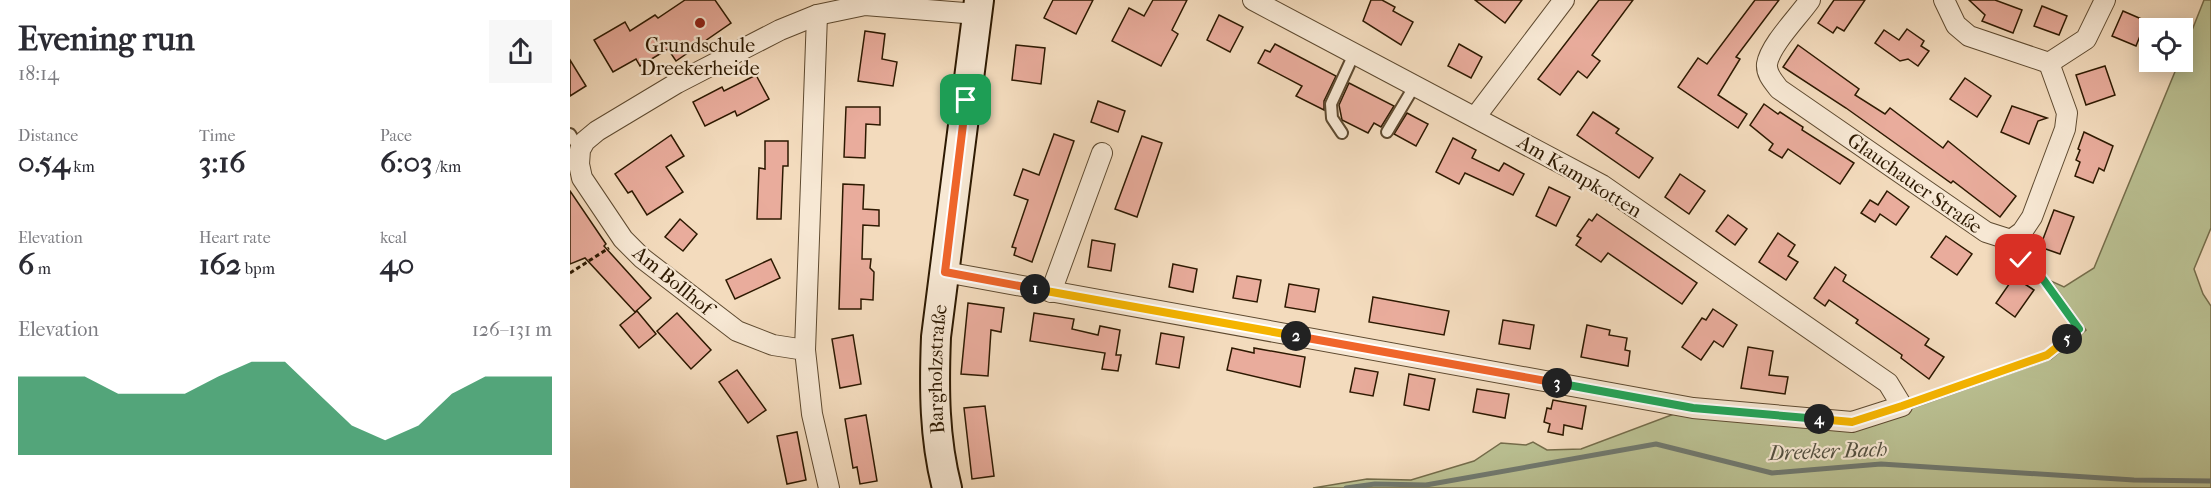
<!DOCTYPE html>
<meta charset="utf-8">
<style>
body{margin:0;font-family:"IM FELL French Canon",serif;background:#f7f7f7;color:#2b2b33;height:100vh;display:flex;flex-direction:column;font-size:22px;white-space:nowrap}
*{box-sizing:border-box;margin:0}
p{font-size:20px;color:#7c7c81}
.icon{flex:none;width:33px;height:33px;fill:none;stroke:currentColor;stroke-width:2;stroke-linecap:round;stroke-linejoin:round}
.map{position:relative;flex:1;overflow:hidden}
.panel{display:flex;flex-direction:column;background:#fff;width:570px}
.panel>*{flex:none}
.tools{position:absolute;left:1569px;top:18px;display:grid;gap:12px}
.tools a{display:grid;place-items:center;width:54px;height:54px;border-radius:0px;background:#fff;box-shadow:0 3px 15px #0003;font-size:30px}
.pin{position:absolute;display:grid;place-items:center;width:51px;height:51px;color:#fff;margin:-26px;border-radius:12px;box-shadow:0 3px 9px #0006}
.km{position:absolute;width:30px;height:30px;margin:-15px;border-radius:50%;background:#222;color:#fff;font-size:16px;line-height:30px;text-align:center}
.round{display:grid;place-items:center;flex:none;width:63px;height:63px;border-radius:0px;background:#f7f7f7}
.summary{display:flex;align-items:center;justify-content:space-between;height:102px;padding:0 18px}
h1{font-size:33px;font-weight:700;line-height:45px}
.figures{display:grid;grid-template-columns:repeat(3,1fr);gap:9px;height:102px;padding:6px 18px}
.figures div{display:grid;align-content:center}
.figures b{font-size:30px;font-weight:700}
.figures small{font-size:16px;font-weight:400}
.figures p{font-size:16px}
.chart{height:168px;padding:12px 18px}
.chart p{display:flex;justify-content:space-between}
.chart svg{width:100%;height:108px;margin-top:6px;fill:#0b8043;opacity:.7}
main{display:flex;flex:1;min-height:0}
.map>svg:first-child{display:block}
.green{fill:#bac092;stroke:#746c4a;stroke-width:1.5}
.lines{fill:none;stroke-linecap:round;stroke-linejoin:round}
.stream{stroke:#70796f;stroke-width:5}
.building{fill:#e9ac9c;stroke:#2d1901;stroke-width:1.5}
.service-casing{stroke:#5e4a30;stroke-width:14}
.minor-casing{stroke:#5e4a30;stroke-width:22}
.secondary-casing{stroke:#2d1901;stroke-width:32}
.path{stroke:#2d1901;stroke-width:3;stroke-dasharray:4.5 3;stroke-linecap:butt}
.service{stroke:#f7e8d4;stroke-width:10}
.minor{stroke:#f7e8d4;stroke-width:20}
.secondary{stroke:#f7e8d4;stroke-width:28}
.split-1-casing{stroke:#fff;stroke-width:12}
.split-2-casing{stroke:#fff;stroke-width:12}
.split-3-casing{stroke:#fff;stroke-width:12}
.split-4-casing{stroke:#fff;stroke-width:12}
.split-5-casing{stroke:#fff;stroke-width:12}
.split-6-casing{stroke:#fff;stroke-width:12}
.split-1{stroke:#f0652b;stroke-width:8}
.split-2{stroke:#f5b400;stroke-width:8}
.split-3{stroke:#f0652b;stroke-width:8}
.split-4{stroke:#22a559;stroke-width:8}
.split-5{stroke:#f5b400;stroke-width:8}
.split-6{stroke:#22a559;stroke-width:8}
.poi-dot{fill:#8f2418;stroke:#f7e8d4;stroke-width:2}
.labels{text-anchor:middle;stroke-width:4.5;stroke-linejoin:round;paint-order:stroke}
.poi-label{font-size:20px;fill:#2d1901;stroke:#f7e8d4}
.street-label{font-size:20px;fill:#2d1901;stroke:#f7e8d4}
.water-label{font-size:21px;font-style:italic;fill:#545141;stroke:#f7e8d4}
</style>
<main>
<section class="panel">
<div class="summary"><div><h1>Evening run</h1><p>18:14</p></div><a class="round"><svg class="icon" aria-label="share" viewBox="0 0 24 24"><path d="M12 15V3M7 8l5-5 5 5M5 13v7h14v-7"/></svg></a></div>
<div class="figures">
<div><p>Distance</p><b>0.54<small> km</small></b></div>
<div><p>Time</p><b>3:16</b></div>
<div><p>Pace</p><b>6:03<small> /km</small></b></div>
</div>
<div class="figures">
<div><p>Elevation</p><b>6<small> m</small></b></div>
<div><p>Heart rate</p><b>162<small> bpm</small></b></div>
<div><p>kcal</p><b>40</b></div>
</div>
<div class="chart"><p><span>Elevation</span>126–131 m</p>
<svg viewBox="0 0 160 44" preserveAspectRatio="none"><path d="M0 44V12L10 12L20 12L30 19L40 19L50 19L60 12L70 6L80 6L90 19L100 32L110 38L120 32L130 19L140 12L150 12L160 12V44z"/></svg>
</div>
</section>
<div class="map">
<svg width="1641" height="488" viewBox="0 0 1641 488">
<rect width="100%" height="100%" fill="#f3dbbd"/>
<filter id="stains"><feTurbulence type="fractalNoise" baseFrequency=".00333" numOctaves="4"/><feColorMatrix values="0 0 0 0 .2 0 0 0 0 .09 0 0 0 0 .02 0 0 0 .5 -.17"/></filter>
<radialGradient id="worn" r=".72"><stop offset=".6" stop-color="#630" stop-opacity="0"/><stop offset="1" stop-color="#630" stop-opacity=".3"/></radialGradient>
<!-- green -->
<polygon class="green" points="1634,0 1641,0 1641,228 1624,269 1633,294 1641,306 1641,488 743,488 797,479 841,480 904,461 931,443 956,445 963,442 977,450 1011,449 1112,411 1281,430 1481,359 1516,330 1481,281 1494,287 1524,268 1609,62 1612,62 1613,53"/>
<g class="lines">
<!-- stream -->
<polyline class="stream" points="776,488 805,484 856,485 1086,444 1202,473 1311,464 1564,480 1641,481"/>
</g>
<!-- building -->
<g class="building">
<polygon points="115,0 145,0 161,23 106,61 98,49 70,66 66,59 43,72 24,40 55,22 60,31 85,15 88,18"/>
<polygon points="483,0 523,0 506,34 474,18"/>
<polygon points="583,0 617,0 602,30 608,34 591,66 542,41 559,8 574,16"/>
<polygon points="801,0 812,0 825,7 823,11 843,22 831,45 793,21"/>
<polygon points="905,0 952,0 935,23"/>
<polygon points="1029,0 1063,0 1022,55 1030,61 1017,78 1008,71 990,95 968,79"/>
<polygon points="1185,0 1209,0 1166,57 1170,59 1148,95 1177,114 1168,128 1108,87 1128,58 1137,64"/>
<polygon points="1264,0 1295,0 1274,31 1267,27 1263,33 1248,23"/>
<polygon points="1399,0 1425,0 1452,10 1443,33 1412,21 1415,15"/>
<polygon points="1472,6 1497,16 1489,35 1464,26"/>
<polygon points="1553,11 1576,21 1566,46 1542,36"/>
<polygon points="649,15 673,27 660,52 637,40"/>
<polygon points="1337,29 1354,41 1351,46 1359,51 1348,66 1338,59 1330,61 1305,43 1314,30 1329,40"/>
<polygon points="295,31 315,34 312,59 327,62 323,86 288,81"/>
<polygon points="705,44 766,76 754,101 754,110 726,96 732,86 688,63 695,50 700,52"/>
<polygon points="889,44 912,57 901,78 878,66"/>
<polygon points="446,45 475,48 471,84 442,80"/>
<polygon points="1228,45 1289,89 1285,95 1315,114 1320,108 1373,148 1378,141 1446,196 1430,217 1383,181 1381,183 1276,108 1213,67"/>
<polygon points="0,60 16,86 0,96"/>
<polygon points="1535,66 1545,95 1516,105 1506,75"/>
<polygon points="186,75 199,99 167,116 165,111 135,126 123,102 152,87 154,91"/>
<polygon points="1395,78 1421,96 1407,117 1380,99"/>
<polygon points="779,83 824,106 811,127 804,123 798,133 772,120 769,105"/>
<polygon points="528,101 555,111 548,132 521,122"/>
<polygon points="1194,104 1208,114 1210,112 1233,127 1232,130 1284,163 1270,184 1218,149 1212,158 1199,150 1203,144 1180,125"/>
<polygon points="1442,106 1477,118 1468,121 1459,144 1431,132"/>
<polygon points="276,107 310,107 310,125 296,124 295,158 274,157"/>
<polygon points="1023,112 1049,129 1046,133 1083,158 1069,178 1007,135"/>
<polygon points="837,113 858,124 846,146 824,134"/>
<polygon points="1514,132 1543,146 1534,171 1529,168 1523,183 1505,176 1510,162 1506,160 1510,150 1508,149"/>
<polygon points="484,134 504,141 462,262 444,255 446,248 442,247 458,200 444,195 453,169 469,175"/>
<polygon points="101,135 114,156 96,167 113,192 77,215 62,191 58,193 45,174"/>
<polygon points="572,136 592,143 567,217 545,209"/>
<polygon points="883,138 906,150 902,158 929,171 934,163 954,174 943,195 895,173 889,184 866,172"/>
<polygon points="195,141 218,141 218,166 213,166 211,219 187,219 189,168 195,169"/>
<polygon points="1110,174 1135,191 1119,214 1095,197"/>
<polygon points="273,184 294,185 293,209 309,210 309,226 293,225 292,259 301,259 300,268 304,272 303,300 291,299 291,309 269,309"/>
<polygon points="979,187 1000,197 986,226 966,216"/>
<polygon points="0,191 36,244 34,246 81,298 65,312 15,258 0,264"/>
<polygon points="1317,191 1339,207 1326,225 1310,214 1305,222 1291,213 1300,200 1308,205"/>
<polygon points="1484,210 1504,217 1490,254 1470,247"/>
<polygon points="1027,214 1127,283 1112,304 1038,253 1031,262 1006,245 1011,238 1007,236 1019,219 1022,221"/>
<polygon points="1158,215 1177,229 1165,245 1146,231"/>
<polygon points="110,219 127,234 113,251 95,237"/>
<polygon points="1208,233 1225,245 1218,256 1228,262 1216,280 1189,262"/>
<polygon points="1376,236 1402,254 1387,275 1361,257"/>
<polygon points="522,240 545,244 541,271 518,267"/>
<polygon points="201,259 210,278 165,299 156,280"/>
<polygon points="603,264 627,269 623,292 599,287"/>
<polygon points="1265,267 1276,275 1273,281 1359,339 1355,345 1374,357 1359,379 1331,358 1332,355 1286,323 1288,320 1259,300 1255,306 1244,298"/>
<polygon points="667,276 691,280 687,302 663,298"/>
<polygon points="1444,277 1464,290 1445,317 1426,303"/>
<polygon points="719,284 749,289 745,312 715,307"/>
<polygon points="803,297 879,311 874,335 799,322"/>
<polygon points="398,303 434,308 431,332 421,330 418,376 391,374"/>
<polygon points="1143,309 1167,325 1153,347 1144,341 1131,360 1112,347 1132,318 1136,320"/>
<polygon points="67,311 86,334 69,348 50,325"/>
<polygon points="107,313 141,350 121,369 87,331"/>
<polygon points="464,313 504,319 502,329 528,335 530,326 550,330 546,355 551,355 548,371 532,369 535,353 460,341"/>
<polygon points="933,320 964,325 960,349 929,344"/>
<polygon points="1017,325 1040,330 1039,335 1057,338 1055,350 1060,351 1058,366 1011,357"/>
<polygon points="591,333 614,337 609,368 586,364"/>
<polygon points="283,335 291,384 270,388 262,339"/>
<polygon points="1178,347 1203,351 1199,375 1218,377 1215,394 1171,388"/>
<polygon points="662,348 684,353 684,348 735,357 730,387 657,370"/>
<polygon points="785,368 808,372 803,396 780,392"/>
<polygon points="167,370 196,410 178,423 149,382"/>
<polygon points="839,374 865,379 859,410 834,405"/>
<polygon points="907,389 939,394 935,418 903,412"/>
<polygon points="983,400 1016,406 1012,429 994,425 993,435 978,432 980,424 974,422 977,408 981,409"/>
<polygon points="415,406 424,476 402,479 394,408"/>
<polygon points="296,415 307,481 290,484 287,467 283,468 275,419"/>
<polygon points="227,432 236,480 217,484 207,436"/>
</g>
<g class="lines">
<!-- service casing -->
<g class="service-casing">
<g id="service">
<polyline points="817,132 845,85"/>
<polyline points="772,133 762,118 761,104 784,54"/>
<polyline points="0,134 10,150"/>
</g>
</g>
<!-- minor casing -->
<g class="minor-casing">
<g id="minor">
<path d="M 1240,0 C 1229,16 1200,45 1197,64 C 1196,74 1203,81 1209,89 L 1416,232 L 1441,240 L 1452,232 L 1462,217 L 1495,129 L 1497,113 L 1479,63"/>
<polyline points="1374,0 1386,25 1399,36 1479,63 1516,39 1535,0"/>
<polyline points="906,116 994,0"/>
<polyline points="375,272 1123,408 1282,422 1332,406 1318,383 1032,185 683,0"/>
<polyline points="481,292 532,153"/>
<polyline points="235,350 247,15"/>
<polyline points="259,488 242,414 235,350 203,345 167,331 72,258 53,239 12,178 9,164 10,150 15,141 27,131 107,83 210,30 247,15 295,5 407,14"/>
</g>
</g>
<!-- secondary casing -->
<g class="secondary-casing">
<g id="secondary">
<path id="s1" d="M 377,488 C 364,438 364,388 366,337 L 409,0"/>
</g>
</g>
<!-- path -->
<g class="path">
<polyline points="0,273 39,248"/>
<polyline points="1348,401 1477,355 1509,329 1470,275 1449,255"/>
</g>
<!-- service -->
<use href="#service" class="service"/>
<!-- minor -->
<use href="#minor" class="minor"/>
<!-- secondary -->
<use href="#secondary" class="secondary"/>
</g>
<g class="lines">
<!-- split-1 casing -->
<g class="split-1-casing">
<polyline id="split-1" points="396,100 375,272 465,289"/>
</g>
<!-- split-2 casing -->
<g class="split-2-casing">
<polyline id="split-2" points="465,289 726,336"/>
</g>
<!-- split-3 casing -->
<g class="split-3-casing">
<polyline id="split-3" points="726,336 987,383"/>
</g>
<!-- split-4 casing -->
<g class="split-4-casing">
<polyline id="split-4" points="987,383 1123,408 1249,419"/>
</g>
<!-- split-5 casing -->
<g class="split-5-casing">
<polyline id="split-5" points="1249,419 1282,422 1332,406 1477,355 1497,339"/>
</g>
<!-- split-6 casing -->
<g class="split-6-casing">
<polyline id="split-6" points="1451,260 1470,275 1509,329 1497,339"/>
</g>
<!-- split-1 -->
<use href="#split-1" class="split-1"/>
<!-- split-2 -->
<use href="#split-2" class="split-2"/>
<!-- split-3 -->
<use href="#split-3" class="split-3"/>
<!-- split-4 -->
<use href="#split-4" class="split-4"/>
<!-- split-5 -->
<use href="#split-5" class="split-5"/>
<!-- split-6 -->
<use href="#split-6" class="split-6"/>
</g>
<!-- markers -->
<circle class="poi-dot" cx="130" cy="23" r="6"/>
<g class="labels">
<!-- poi labels -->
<g class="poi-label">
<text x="130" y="52">Grundschule<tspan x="130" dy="23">Dreekerheide</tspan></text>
</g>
<!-- street labels -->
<g class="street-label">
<text transform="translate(1010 176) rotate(31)" y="7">Am Kampkotten</text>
<text transform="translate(1345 183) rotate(35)" y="7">Glauchauer Straße</text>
<text transform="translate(103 280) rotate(39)" y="7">Am Bollhof</text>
<text dy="7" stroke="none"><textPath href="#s1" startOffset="120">Bargholzstraße</textPath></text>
</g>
<!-- water labels -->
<g class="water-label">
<text transform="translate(1258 451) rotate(-2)" y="7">Dreeker Bach</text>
</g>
</g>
<rect width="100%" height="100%" filter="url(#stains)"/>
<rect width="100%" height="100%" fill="url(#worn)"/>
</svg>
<div class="tools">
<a><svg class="icon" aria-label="locate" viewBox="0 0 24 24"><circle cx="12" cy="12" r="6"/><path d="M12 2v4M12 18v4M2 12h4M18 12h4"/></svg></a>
</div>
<div class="pin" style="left:396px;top:100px;background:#1e9e55"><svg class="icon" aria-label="arrive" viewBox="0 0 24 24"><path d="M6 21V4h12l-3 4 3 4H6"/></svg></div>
<div class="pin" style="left:1451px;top:260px;background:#d93025"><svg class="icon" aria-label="check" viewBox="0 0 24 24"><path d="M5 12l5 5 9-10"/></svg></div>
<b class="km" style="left:465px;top:289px">1</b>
<b class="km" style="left:726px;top:336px">2</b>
<b class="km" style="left:987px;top:383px">3</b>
<b class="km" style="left:1249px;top:419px">4</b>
<b class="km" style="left:1497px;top:339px">5</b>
</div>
</main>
